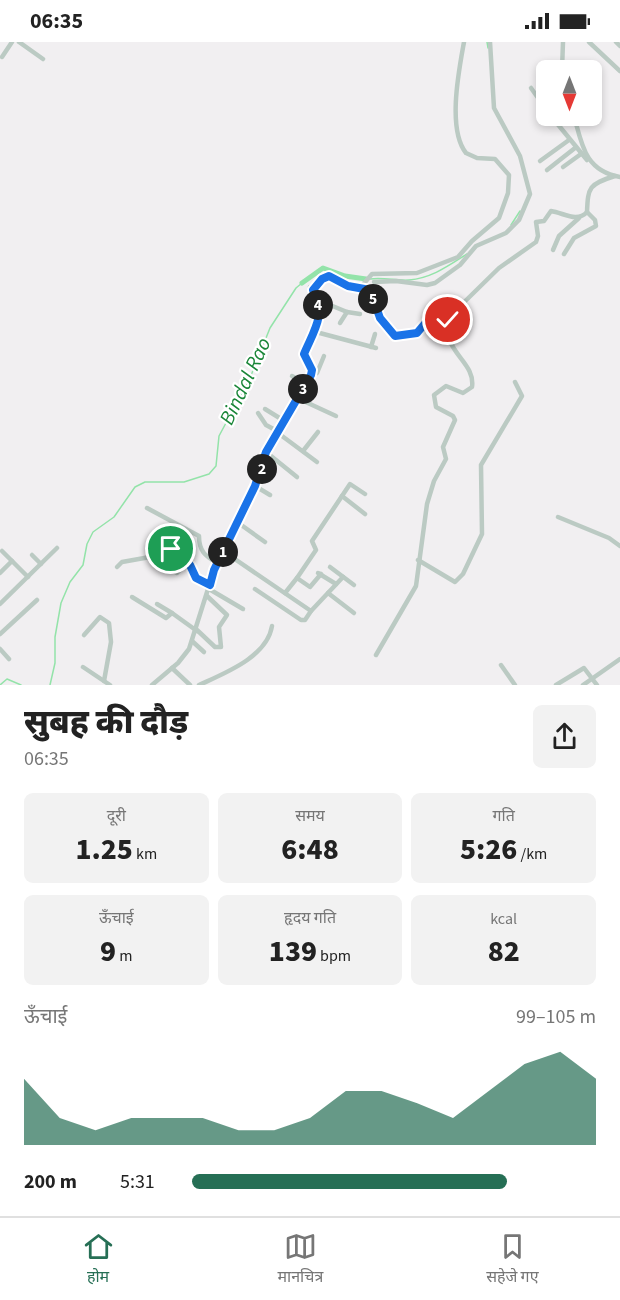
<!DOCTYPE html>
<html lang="hi">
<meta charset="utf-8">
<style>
body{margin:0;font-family:"Source Sans 3","Noto Sans Devanagari",sans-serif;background:#f2f2f2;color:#222;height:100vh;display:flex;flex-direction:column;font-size:22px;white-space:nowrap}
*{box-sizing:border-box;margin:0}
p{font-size:20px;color:#767676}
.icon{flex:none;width:33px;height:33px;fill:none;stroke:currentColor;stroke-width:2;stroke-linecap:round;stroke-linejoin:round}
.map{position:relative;height:643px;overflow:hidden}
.drawer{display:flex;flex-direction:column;background:#fff;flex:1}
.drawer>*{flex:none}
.needle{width:39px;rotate:180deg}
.buttons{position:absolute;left:536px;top:18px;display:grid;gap:12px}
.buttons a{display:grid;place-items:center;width:66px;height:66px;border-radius:9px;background:#fff;box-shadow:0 3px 9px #0003;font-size:30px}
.pin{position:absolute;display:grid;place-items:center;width:51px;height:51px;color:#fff;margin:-26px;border:3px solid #fff;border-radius:50%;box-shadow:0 2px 6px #0007}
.km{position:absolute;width:30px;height:30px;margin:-15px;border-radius:50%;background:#222;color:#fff;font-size:16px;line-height:30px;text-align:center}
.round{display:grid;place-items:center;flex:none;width:63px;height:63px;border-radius:9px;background:#f2f2f2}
.summary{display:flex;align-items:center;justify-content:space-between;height:102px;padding:0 24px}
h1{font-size:33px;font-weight:800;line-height:45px}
.stats{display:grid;grid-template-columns:repeat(3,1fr);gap:9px;height:102px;padding:6px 24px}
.stats div{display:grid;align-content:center;border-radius:9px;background:#f2f2f2;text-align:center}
.stats b{font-size:30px;font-weight:800}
.stats small{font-size:16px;font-weight:400}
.stats p{font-size:16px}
.chart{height:168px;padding:12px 24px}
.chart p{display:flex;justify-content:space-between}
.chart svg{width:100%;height:108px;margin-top:6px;fill:#266f55;opacity:.7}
ul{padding:0 24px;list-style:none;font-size:20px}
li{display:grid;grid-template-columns:96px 72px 1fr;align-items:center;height:45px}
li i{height:15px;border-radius:8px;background:#266f55}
.status{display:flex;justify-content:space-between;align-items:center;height:42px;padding:0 30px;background:#fff;direction:ltr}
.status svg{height:16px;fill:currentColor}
.dock{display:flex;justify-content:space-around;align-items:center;height:84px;border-top:2px solid #e0e0e0;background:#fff;font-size:16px;color:#767676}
.dock a{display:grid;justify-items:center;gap:3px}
.dock .active{color:#266f55}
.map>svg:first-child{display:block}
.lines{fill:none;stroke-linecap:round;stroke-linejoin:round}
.stream{stroke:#93e3a9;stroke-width:1.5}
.river{stroke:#93e3a9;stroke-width:5}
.minor{stroke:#bbcac3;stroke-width:4.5}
.route-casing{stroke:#fff;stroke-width:12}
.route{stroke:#1a73e8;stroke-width:8}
.labels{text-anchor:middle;stroke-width:4.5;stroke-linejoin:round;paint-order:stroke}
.water-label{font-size:21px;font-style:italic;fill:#1a8638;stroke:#fff}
</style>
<div class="status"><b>06:35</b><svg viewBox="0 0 49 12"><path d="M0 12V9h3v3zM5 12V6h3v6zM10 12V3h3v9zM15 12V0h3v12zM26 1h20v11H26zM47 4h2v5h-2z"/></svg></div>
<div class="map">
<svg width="620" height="643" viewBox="0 0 620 643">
<rect width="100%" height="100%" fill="#f1eff1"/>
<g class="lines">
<!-- stream -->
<g class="stream">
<polyline points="487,0 488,6"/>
<polyline points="511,183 520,169"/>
<path d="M 370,237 C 384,235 396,239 409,238 C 432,236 448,224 467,212"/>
<polyline points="0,643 7,637 21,643"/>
<polyline points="50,643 55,621 55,595 61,561 70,540 83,523 87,502 93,490 114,475 135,445 145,440 184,440 209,432 216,424 219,394 250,336 270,286 296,246 302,241"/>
</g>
<!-- river -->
<polyline class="river" points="302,241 323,226 345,234 366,237"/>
<!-- minor -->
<g class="minor">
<polyline points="19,0 43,17"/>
<polyline points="589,0 620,29"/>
<polyline points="616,0 620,4"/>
<polyline points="2,15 12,0"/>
<polyline points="562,28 563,0"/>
<polyline points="531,46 546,67"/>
<polyline points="551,74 587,118"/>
<path d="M 574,74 C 582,103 585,129 620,135"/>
<polyline points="540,119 569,98"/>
<polyline points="563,125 581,112"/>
<polyline points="547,128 575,106"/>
<polyline points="553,208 559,194 579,176"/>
<polyline points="564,212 574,196 596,184 595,178 587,170"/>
<polyline points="374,240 396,239 427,243 435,241 460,223 476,204 506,191 519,178 530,152 520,114 494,66 490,0"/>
<polyline points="363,245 370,248 380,276 395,294 418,291 431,272 450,274"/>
<path d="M 313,247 L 326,234 L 348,244 L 360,246 L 372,232 L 417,231 L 458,215 L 472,199 L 499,176 L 508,151 L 509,133 L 495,117 L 477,116 L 466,111 C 447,87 459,28 464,0"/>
<polyline points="318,258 347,270 360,272"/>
<polyline points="340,281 347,270"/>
<polyline points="316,290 376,306"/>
<polyline points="371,305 375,292"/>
<polyline points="292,334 307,342"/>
<polyline points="310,336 317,331 324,314"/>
<polyline points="297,356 336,374"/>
<polyline points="265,367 286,380"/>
<polyline points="258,371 266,383 279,390"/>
<polyline points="278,391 317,420"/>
<polyline points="303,409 318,390"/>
<polyline points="266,410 297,435"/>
<polyline points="255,444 270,453"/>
<polyline points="342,454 365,472"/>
<path d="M 147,466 L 199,494 C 199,509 205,514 217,521"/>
<polyline points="558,475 609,496 620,504"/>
<polyline points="237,480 265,500"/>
<polyline points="158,493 173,501 171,509 188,520"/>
<polyline points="2,509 12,519"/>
<polyline points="223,509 311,569 343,535"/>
<polyline points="32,513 41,522"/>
<polyline points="418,518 455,540 463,532 482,492 481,423 522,354 515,340"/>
<polyline points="117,525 122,520 150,515 177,531 188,520 196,536 210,543"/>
<polyline points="330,525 354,543"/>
<polyline points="0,531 12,519 28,535"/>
<polyline points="318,531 336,542"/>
<polyline points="321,532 310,545 297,536 316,508 312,499 350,442 365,452"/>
<polyline points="209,547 243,567"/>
<polyline points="255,547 301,578 305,578 311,569"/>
<polyline points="285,551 297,536"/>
<polyline points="328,551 354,571"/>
<polyline points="132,555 166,576 172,571 197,589"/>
<polyline points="0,562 57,506"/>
<polyline points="157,562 172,571"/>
<polyline points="197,588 215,605 221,605 219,585 227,573 207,554"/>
<polyline points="0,592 37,558"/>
<polyline points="84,593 100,575 109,581 111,600 104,639"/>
<polyline points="192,599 204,610"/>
<polyline points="0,607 9,617"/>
<path d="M 376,613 L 416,544 L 427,462 L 434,439 L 446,417 L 443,405 L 455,378 L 453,374 L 436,365 L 434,353 L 446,344 L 463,351 L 472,345 C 476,318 438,309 450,274 L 499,226 L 536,200 L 538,194 L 536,180 L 544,179 L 551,169 C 564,171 577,181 587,170 C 588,145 589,142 615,134"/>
<polyline points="501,623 515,643"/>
<polyline points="83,625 110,643"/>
<polyline points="172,626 190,643"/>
<polyline points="152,643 178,621 189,607 214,528 255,444 266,410 311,333 312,328 304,312 316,290 317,279 318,258 310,245"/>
<path d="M 199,643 C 225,631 267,615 272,584"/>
<polyline points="556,643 584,626 597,643"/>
<polyline points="583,643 620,617"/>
</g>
</g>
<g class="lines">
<!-- route casing -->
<g class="route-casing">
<path id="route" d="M 171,507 L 190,523 L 196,536 L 210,543 L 214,528 L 255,444 L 266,410 L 311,333 L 312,328 L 304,312 C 312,292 328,271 313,248 L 322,237 L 329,234 L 348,244 L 370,248 L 380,276 L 395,294 L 417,291 L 433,272 L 450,274 L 448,278"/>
</g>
<!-- route -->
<use href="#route" class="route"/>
</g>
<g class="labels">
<!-- water labels -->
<g class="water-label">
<text transform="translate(245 339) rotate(-65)" y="7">Bindal Rao</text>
</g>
</g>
</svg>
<div class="buttons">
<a><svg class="needle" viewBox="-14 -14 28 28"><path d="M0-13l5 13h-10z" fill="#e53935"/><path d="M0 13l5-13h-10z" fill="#767676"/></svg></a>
</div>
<div class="pin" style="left:171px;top:507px;background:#1e9e55"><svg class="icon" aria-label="arrive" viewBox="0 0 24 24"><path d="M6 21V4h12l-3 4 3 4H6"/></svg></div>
<div class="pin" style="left:448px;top:278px;background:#d93025"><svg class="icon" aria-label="check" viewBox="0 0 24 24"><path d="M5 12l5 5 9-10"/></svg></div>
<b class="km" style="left:223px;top:510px">1</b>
<b class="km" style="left:262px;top:427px">2</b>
<b class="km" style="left:303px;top:347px">3</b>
<b class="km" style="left:318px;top:263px">4</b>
<b class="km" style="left:373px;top:257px">5</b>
</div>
<section class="drawer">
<div class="summary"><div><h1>सुबह की दौड़</h1><p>06:35</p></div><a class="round"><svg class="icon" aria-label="share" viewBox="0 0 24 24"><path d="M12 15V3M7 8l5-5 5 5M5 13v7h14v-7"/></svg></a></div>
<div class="stats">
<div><p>दूरी</p><b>1.25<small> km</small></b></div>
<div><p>समय</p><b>6:48</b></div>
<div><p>गति</p><b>5:26<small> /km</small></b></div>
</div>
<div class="stats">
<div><p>ऊँचाई</p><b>9<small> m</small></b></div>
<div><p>हृदय गति</p><b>139<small> bpm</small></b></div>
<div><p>kcal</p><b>82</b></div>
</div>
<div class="chart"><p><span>ऊँचाई</span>99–105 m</p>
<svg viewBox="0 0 160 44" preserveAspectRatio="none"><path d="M0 44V17L10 33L20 38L30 33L40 33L50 33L60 38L70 38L80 33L90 22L100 22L110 27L120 33L130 22L140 11L150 6L160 17V44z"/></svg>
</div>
<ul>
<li><b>200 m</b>5:31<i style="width:78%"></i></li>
</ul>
</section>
<nav class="dock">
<a class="active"><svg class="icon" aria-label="home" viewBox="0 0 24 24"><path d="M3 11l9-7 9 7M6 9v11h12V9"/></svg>होम</a>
<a><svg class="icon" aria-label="map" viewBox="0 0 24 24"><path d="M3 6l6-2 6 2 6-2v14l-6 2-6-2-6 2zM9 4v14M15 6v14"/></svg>मानचित्र</a>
<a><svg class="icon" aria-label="saved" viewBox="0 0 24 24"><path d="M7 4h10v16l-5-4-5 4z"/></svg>सहेजे गए</a>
</nav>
